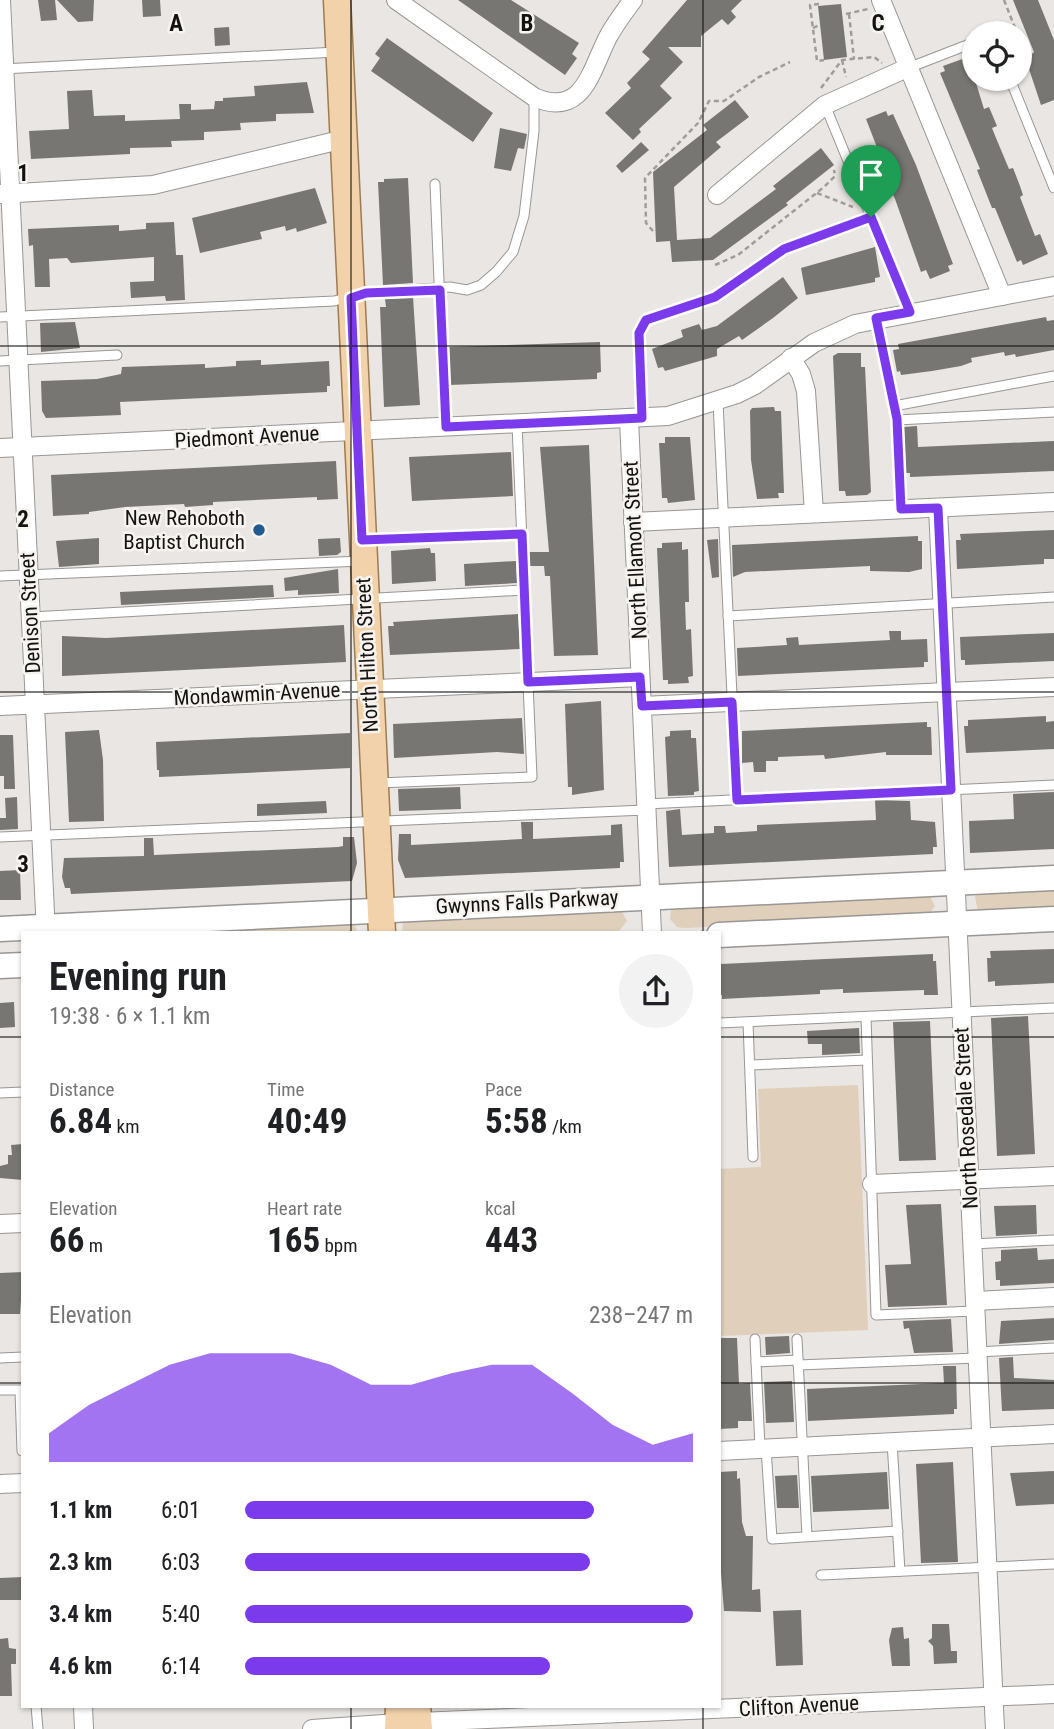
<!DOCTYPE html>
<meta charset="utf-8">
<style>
body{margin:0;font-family:"Roboto Condensed",sans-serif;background:#f2f2f2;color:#202124;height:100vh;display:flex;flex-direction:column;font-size:26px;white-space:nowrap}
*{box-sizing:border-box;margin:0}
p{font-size:23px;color:#757577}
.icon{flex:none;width:38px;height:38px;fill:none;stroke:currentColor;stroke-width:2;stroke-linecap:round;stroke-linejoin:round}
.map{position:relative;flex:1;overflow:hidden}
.drawer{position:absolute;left:21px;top:931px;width:700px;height:777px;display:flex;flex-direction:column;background:#fff;border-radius:0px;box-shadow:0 2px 5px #0004}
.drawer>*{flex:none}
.buttons{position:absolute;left:962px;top:21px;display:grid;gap:14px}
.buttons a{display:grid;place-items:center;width:70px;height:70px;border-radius:50%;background:#fff;box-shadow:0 2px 5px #0004;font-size:35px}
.pin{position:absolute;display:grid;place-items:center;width:60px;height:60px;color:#fff;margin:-72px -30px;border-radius:50% 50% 50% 0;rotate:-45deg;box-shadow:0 0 7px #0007}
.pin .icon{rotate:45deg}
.round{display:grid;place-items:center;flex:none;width:74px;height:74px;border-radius:37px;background:#f2f2f2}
.overview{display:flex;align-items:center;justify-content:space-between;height:119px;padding:0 28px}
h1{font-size:38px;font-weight:700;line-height:52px}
.stats{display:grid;grid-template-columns:repeat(3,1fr);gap:10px;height:119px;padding:7px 28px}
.stats div{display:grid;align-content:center}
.stats b{font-size:35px;font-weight:700}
.stats small{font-size:19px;font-weight:400}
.stats p{font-size:19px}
.chart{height:196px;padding:14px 28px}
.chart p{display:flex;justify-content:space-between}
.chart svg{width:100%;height:126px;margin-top:7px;fill:#7c3aed;opacity:.7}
ul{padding:0 28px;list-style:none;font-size:23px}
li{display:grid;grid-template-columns:112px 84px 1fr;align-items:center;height:52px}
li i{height:18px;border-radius:9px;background:#7c3aed}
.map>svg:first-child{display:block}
.green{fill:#e0cfbb}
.building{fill:#787673}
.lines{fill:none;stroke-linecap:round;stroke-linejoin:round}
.lane-casing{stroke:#999693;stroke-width:11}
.street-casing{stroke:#999693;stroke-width:20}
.secondary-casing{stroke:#999693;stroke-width:27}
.primary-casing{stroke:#9e7c50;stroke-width:29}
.path{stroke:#9f9d9a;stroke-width:2.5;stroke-dasharray:5 3.5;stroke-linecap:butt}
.lane{stroke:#fff;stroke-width:9}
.street{stroke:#fff;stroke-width:18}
.secondary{stroke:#fff;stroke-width:24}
.primary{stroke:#f2d2aa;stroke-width:26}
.route-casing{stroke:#fff;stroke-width:14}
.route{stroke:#7c3aed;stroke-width:9}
.grid{fill:none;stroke:#141312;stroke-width:2;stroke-opacity:0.55}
.poi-dot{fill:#215991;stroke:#f7f4f0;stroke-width:2.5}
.labels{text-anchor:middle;stroke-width:5;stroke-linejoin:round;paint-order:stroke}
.street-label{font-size:21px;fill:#141312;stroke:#f7f4f0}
.poi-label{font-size:21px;fill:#141312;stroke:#f7f4f0;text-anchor:end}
.grid-label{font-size:23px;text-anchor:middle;font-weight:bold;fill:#141312;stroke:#f7f4f0;stroke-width:5;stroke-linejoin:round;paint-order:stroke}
</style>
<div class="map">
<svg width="1054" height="1729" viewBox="0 0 1054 1729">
<rect width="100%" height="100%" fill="#e9e6e3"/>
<!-- green -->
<g class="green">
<polygon points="1054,885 1054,912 978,912 975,896 981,891"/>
<polygon points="928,893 935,906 927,917 684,928 677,927 670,919 671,910 677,905"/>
<polygon points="620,908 627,921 619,931 402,933 403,923 408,918"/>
<polygon points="352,920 358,933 77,933"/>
<polygon points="858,1085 868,1330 719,1336 719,1169 761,1167 758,1089"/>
</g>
<!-- building -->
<g class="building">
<polygon points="38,0 55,0 57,20 41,21"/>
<polygon points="57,0 94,0 93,21 78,22"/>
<polygon points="142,0 160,0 161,16 143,17"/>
<polygon points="458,0 511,0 579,43 572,54 577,58 565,75"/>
<polygon points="687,0 742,0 731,11 736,17 728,25 722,19 701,36 701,47 668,47 683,62 660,86 672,98 639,129 641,132 633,140 605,113 631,88 627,83 650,59 642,52"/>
<polygon points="1013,0 1038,0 1054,40 1054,100 1041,105 1026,60 1034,52"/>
<polygon points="841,4 847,57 824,60 818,6"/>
<polygon points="229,27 230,45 215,46 214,28"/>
<polygon points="387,38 493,113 473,142 371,71 380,58 375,54"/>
<polygon points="968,57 984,109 989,107 997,126 992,128 996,138 1009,169 1013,168 1020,186 1023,195 1020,197 1028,218 1035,236 1040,234 1048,254 1023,265 1021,260 1017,262 995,208 992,208 977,170 980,169 940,73 945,71 943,66"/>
<polygon points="307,82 314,113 276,114 276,121 240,123 241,130 204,132 204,140 171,141 172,147 130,148 130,154 31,159 29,131 69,129 67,91 92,90 94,116 125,115 125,121 180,119 179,104 191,104 191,110 214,109 215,101 223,101 223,98 255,96 254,86"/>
<polygon points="735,100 749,117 716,142 721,147 674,187 677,240 710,238 776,189 773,186 821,148 834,165 786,203 788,205 713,260 672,262 670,241 656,242 653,172 707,130 703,125"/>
<polygon points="886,111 888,116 893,114 916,165 953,264 948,266 950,271 930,279 926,270 921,272 895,199 873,152 878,150 866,119"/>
<polygon points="500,128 527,134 524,149 518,148 511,171 494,168"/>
<polygon points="641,142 649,150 622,173 616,166"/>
<polygon points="408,178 413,283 383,285 378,182 384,182 384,179"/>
<polygon points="315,188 327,223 297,232 296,228 286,231 285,226 260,232 262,239 200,253 192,218"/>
<polygon points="174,222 176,255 183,255 185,300 166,301 165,296 131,298 130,282 154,281 154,257 71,263 67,258 49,259 50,287 35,287 33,245 29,246 28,229 119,225 119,231 146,229 146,223"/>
<polygon points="875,247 880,277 875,278 875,282 806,295 801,268"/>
<polygon points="783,277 798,298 773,318 742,340 739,336 717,349 717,356 665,371 663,367 658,368 652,349 683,337 681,330 699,324 702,330 717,326"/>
<polygon points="413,297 420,405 384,407 380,307 386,307 385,299"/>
<polygon points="1046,317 1047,321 1054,320 1054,350 1016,357 1015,354 1005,356 1004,352 971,358 972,362 961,366 932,371 901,375 900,371 897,372 893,350 899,349 898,344"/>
<polygon points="75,322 80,348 41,352 40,323"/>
<polygon points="600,342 601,372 597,373 597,379 450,385 449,347"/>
<polygon points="838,353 861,353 861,367 865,367 871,492 867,495 846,496 845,491 839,491 833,356"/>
<polygon points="261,360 261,365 329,361 330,386 327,386 327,392 120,402 121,415 46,418 42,411 41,381 97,379 121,374 122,367 205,364 205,368 236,366 236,361"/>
<polygon points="774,407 775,411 781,411 784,493 778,493 779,498 757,499 751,460 750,411 752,408"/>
<polygon points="917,426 918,447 1054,441 1054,471 910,477 910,473 906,473 904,427"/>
<polygon points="665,437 690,437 695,500 668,503 667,498 662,498 659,443 665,443"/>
<polygon points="589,445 598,655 554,656 550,576 545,576 544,566 530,566 529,552 549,552 540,447"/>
<polygon points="511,452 513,496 412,501 409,457"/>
<polygon points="336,461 338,499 317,500 317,497 213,502 213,505 185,507 184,504 125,507 89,512 89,514 53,516 51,475"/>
<polygon points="1054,530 1054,559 1044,559 1044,564 957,569 956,540 961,540 960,534"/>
<polygon points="918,536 918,541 922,541 922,569 909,572 870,571 870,566 745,572 733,577 732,545"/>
<polygon points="99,538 99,564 59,567 56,541"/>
<polygon points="340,538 341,552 337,555 319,556 318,539"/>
<polygon points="718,539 719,577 712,578 707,540"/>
<polygon points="682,542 682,550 688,549 689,602 685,602 686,630 691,629 693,676 688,677 689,683 668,684 668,680 663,680 657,548 662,548 662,543"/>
<polygon points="430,548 431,553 435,553 436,581 392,584 391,551"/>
<polygon points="516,561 517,583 465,586 464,564"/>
<polygon points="338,569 339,593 298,595 298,590 285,591 284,578"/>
<polygon points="273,585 274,597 121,605 120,592"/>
<polygon points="518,614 520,649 390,655 388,626 394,626 393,622"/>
<polygon points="344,625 346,662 62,676 62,636 106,638"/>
<polygon points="889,631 901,631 901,640 927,639 928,662 924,662 924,667 738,676 737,648 787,645 786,638 798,637 799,645 890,640"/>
<polygon points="1054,633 1054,661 965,665 965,660 961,660 960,637"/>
<polygon points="601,701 604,790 572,795 572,787 568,787 565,704"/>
<polygon points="1046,716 1046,722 1054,721 1054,749 966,753 964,726 968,726 968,720"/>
<polygon points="522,718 524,754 497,752 394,758 393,724"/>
<polygon points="927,722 927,727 931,727 932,755 886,755 886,752 825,759 824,755 778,757 778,761 766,761 766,772 754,772 753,762 742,763 742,731"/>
<polygon points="99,730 103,760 104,821 69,822 65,732"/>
<polygon points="691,730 691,738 696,738 699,791 694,792 694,795 668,796 665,737 670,736 670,731"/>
<polygon points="350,733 350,768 159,777 159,770 157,770 156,742"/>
<polygon points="0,735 13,735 15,789 4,789 4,776 0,776"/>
<polygon points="460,787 461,809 399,811 398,789"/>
<polygon points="1054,792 1054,849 970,853 969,821 1014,819 1013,794"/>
<polygon points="17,797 18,829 0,830 0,818 6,818 5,798"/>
<polygon points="875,800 910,801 911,820 935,822 937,847 933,847 933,854 669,867 666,811 680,809 682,835 714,833 714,826 725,826 726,833 757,831 757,825 876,820"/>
<polygon points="326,801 327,813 257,816 257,804"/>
<polygon points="521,822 533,822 533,839 611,835 611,825 622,824 624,862 620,862 620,868 405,878 398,860 399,834 411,834 411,845 522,839"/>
<polygon points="343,837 354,837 357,863 352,881 71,894 70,888 65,888 62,877 64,858 144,856 144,838 153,838 154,855 338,847 343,846"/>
<polygon points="20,870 21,900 0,900 0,871"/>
<polygon points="1054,949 1054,983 995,986 995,981 988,982 987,958 991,958 990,951"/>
<polygon points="933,954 933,961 936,961 938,995 924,995 924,990 843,993 843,989 820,990 820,994 741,998 722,999 722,995 719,995 721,964"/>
<polygon points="14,1002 15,1027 0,1028 0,1003"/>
<polygon points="1028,1016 1035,1154 997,1156 991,1018"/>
<polygon points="930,1021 936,1160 899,1161 893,1022"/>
<polygon points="859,1028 860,1053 822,1055 822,1044 808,1044 807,1031"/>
<polygon points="23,1144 23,1180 0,1178 0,1166 8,1164 8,1155 12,1155 11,1145"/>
<polygon points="941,1204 947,1305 888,1307 885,1265 911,1264 906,1205"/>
<polygon points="1036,1205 1037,1234 996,1236 994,1206"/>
<polygon points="1037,1248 1038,1260 1054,1259 1054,1283 1000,1286 1000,1280 996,1280 995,1262 1001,1261 1001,1250"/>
<polygon points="23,1272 20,1314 0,1314 0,1273"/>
<polygon points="1054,1318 1054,1340 999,1344 1001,1321"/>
<polygon points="951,1319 953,1352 914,1353 909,1328 904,1329 903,1321"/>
<polygon points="789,1336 790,1353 766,1355 765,1337"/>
<polygon points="719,1338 737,1338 739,1384 750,1383 752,1421 738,1421 738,1428 719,1429"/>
<polygon points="1013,1357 1014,1378 1054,1380 1054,1409 1002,1411 999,1358"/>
<polygon points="943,1366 956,1366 957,1409 954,1409 954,1414 808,1421 807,1389 944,1383"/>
<polygon points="792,1381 794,1422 766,1423 764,1382"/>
<polygon points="953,1462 958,1562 921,1563 916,1464"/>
<polygon points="737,1471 737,1479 740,1478 742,1522 746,1536 753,1536 752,1590 760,1589 761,1612 724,1611 719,1547 719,1472"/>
<polygon points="1054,1471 1054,1504 1016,1506 1010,1473"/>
<polygon points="887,1472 889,1509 813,1512 811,1476"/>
<polygon points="797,1475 799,1508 777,1508 775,1476"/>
<polygon points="23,1577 23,1600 0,1600 0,1578"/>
<polygon points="801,1610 803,1665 776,1666 773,1611"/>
<polygon points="932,1624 949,1624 951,1651 957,1651 957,1663 934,1664 933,1646 928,1641 932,1638"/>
<polygon points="903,1627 904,1639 909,1638 910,1666 892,1666 889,1640 892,1628"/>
<polygon points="8,1638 9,1648 16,1649 16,1664 11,1664 12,1696 0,1696 0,1639"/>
</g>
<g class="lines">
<!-- lane casing -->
<g class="lane-casing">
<g id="lane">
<polyline points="908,68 975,42"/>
<polyline points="2,69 337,52"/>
<polyline points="1010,79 1054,188"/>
<polyline points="825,105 910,312"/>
<polyline points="435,184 445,427"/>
<polyline points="0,317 334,301 366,293 450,287 467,290 481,285 496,272 513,252 524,216 534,131 534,97"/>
<polyline points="876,318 897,420 901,509"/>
<polyline points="0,361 117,355"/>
<polyline points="718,402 737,800"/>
<polyline points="894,406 1054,376"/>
<polyline points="642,418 639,333 647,320 715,297 784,249 871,217"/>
<polyline points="897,420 1054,412"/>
<polyline points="367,540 522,534"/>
<polyline points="0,576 362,561"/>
<polyline points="728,616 1054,597"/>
<polyline points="31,617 524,590"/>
<polyline points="378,783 532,777 517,424"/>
<polyline points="645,804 1054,785"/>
<polyline points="0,837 646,810"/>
<polyline points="866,1017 876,1315 975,1311"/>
<polyline points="748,1022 753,1157"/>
<polyline points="719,1023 1054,1008"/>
<polyline points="750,1065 867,1060"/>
<polyline points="0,1093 23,1092"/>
<polyline points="972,1244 1054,1240"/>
<polyline points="755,1339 760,1448"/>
<polyline points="797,1339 807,1536"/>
<polyline points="977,1352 1054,1348"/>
<polyline points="0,1358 23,1357"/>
<polyline points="756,1362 798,1360"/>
<polyline points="798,1365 977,1358"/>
<polyline points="0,1390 20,1390 22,1451"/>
<polyline points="892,1442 900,1571"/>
<polyline points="766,1448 772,1539 898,1531"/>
<polyline points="821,1575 1054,1564"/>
<polyline points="36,1706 38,1729"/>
</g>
</g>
<!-- street casing -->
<g class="street-casing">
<g id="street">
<polyline points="1,0 46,933"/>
<path d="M 396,0 L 534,97 C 583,119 591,70 608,37 C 615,24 624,12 633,0"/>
<polyline points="881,0 1002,296"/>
<polyline points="0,194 153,185 344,139"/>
<polyline points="717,195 825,105 907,68"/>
<polyline points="791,358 801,374 806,391 814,513"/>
<polyline points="629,419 652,933"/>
<polyline points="0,448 668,416 737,394 755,385 814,343 855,324 1054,286"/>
<polyline points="938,508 995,1729"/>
<polyline points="633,522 1054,502"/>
<polyline points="0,706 640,677"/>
<polyline points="642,706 1054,687"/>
<polyline points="872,1184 1054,1176"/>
<polyline points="0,1224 23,1223"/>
<polyline points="975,1301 1054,1297"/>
<polyline points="719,1451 1054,1434"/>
<polyline points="0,1484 23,1483"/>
<polyline points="83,1706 84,1729"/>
<polyline points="419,1722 1054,1694"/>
<polyline points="312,1729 398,1723"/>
</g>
</g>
<!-- secondary casing -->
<g class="secondary-casing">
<g id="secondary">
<polyline points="0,929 1054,878"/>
<polyline points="719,935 1054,919"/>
<polyline points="0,966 23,965"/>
</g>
</g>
<!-- primary casing -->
<g class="primary-casing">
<g id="primary">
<polyline points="337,0 382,933"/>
<polyline points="417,1706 419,1729"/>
<polyline points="398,1729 399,1706"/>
</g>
</g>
<!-- path -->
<g class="path">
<polyline points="1004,0 1017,33"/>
<polyline points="819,4 810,5 817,61 824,60"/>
<polyline points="846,14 868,9"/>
<polyline points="849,14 854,59"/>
<polyline points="813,28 819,25"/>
<polyline points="1020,41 1023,48 1028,46"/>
<polyline points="842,60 846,77"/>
<polyline points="821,88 842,60 874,57 882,63"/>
<polyline points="817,193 853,207"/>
<polyline points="653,231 646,223 645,178 698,123 709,101 724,101 759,77 790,62"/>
<polyline points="715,265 738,255 824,187 835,176 834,170"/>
</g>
<!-- lane -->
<use href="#lane" class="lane"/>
<!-- street -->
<use href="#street" class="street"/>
<!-- secondary -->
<use href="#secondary" class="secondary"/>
<!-- primary -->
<use href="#primary" class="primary"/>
</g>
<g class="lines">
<!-- route casing -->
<g class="route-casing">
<polygon id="route" points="871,217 910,312 876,318 897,419 901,509 938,508 951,790 737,800 732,702 642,706 640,677 528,682 522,534 362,540 351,298 366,293 440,290 446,427 642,418 639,333 646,320 715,297 784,249"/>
</g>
<!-- route -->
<use href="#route" class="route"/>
</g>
<!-- grid -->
<path class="grid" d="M 351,0 L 351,933M 703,0 L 703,933M 0,346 L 1054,346M 0,692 L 1054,692M 0,1037 L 23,1037M 719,1037 L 1054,1037M 0,1383 L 23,1383M 719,1383 L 1054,1383M 351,1706 L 351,1729M 703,1706 L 703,1729"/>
<!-- markers -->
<circle class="poi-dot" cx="259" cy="530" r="7"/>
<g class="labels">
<!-- street labels -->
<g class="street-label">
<text transform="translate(247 437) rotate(-3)" y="7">Piedmont Avenue</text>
<text transform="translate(635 550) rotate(-93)" y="7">North Ellamont Street</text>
<text transform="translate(30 613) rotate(-93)" y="7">Denison Street</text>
<text transform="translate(367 655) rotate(-93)" y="7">North Hilton Street</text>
<text transform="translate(257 694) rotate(-3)" y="7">Mondawmin Avenue</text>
<text transform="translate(527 902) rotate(-3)" y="7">Gwynns Falls Parkway</text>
<text transform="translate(966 1118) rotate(-93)" y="7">North Rosedale Street</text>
<text transform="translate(799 1706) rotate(-3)" y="7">Clifton Avenue</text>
</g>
<!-- poi labels -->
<g class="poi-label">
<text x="245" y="525">New Rehoboth<tspan x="245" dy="24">Baptist Church</tspan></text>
</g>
</g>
<g class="grid-label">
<text x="176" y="31">A</text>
<text x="527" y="31">B</text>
<text x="878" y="31">C</text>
<text x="23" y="181">1</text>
<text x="23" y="527">2</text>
<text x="23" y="872">3</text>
</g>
</svg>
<div class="buttons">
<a><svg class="icon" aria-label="locate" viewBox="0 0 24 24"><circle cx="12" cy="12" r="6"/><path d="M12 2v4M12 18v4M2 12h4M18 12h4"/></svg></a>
</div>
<div class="pin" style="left:871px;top:217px;background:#1e9e55"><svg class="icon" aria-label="arrive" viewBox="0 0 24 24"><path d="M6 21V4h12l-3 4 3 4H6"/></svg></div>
<section class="drawer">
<div class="overview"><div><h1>Evening run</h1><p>19:38 · 6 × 1.1 km</p></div><a class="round"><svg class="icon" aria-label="share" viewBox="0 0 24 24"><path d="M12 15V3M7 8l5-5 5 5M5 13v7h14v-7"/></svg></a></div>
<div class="stats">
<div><p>Distance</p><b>6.84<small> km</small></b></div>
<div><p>Time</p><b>40:49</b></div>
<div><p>Pace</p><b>5:58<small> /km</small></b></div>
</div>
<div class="stats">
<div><p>Elevation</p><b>66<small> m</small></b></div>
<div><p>Heart rate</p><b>165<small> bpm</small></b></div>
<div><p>kcal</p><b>443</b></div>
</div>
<div class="chart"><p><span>Elevation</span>238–247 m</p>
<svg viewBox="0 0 160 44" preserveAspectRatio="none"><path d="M0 44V34L10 24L20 17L30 10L40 6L50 6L60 6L70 10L80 17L90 17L100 13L110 10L120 10L130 20L140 31L150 38L160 34V44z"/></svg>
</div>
<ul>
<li><b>1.1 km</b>6:01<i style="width:78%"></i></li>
<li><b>2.3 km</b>6:03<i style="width:77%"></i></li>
<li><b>3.4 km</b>5:40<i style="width:100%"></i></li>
<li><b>4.6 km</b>6:14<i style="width:68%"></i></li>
</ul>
</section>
</div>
